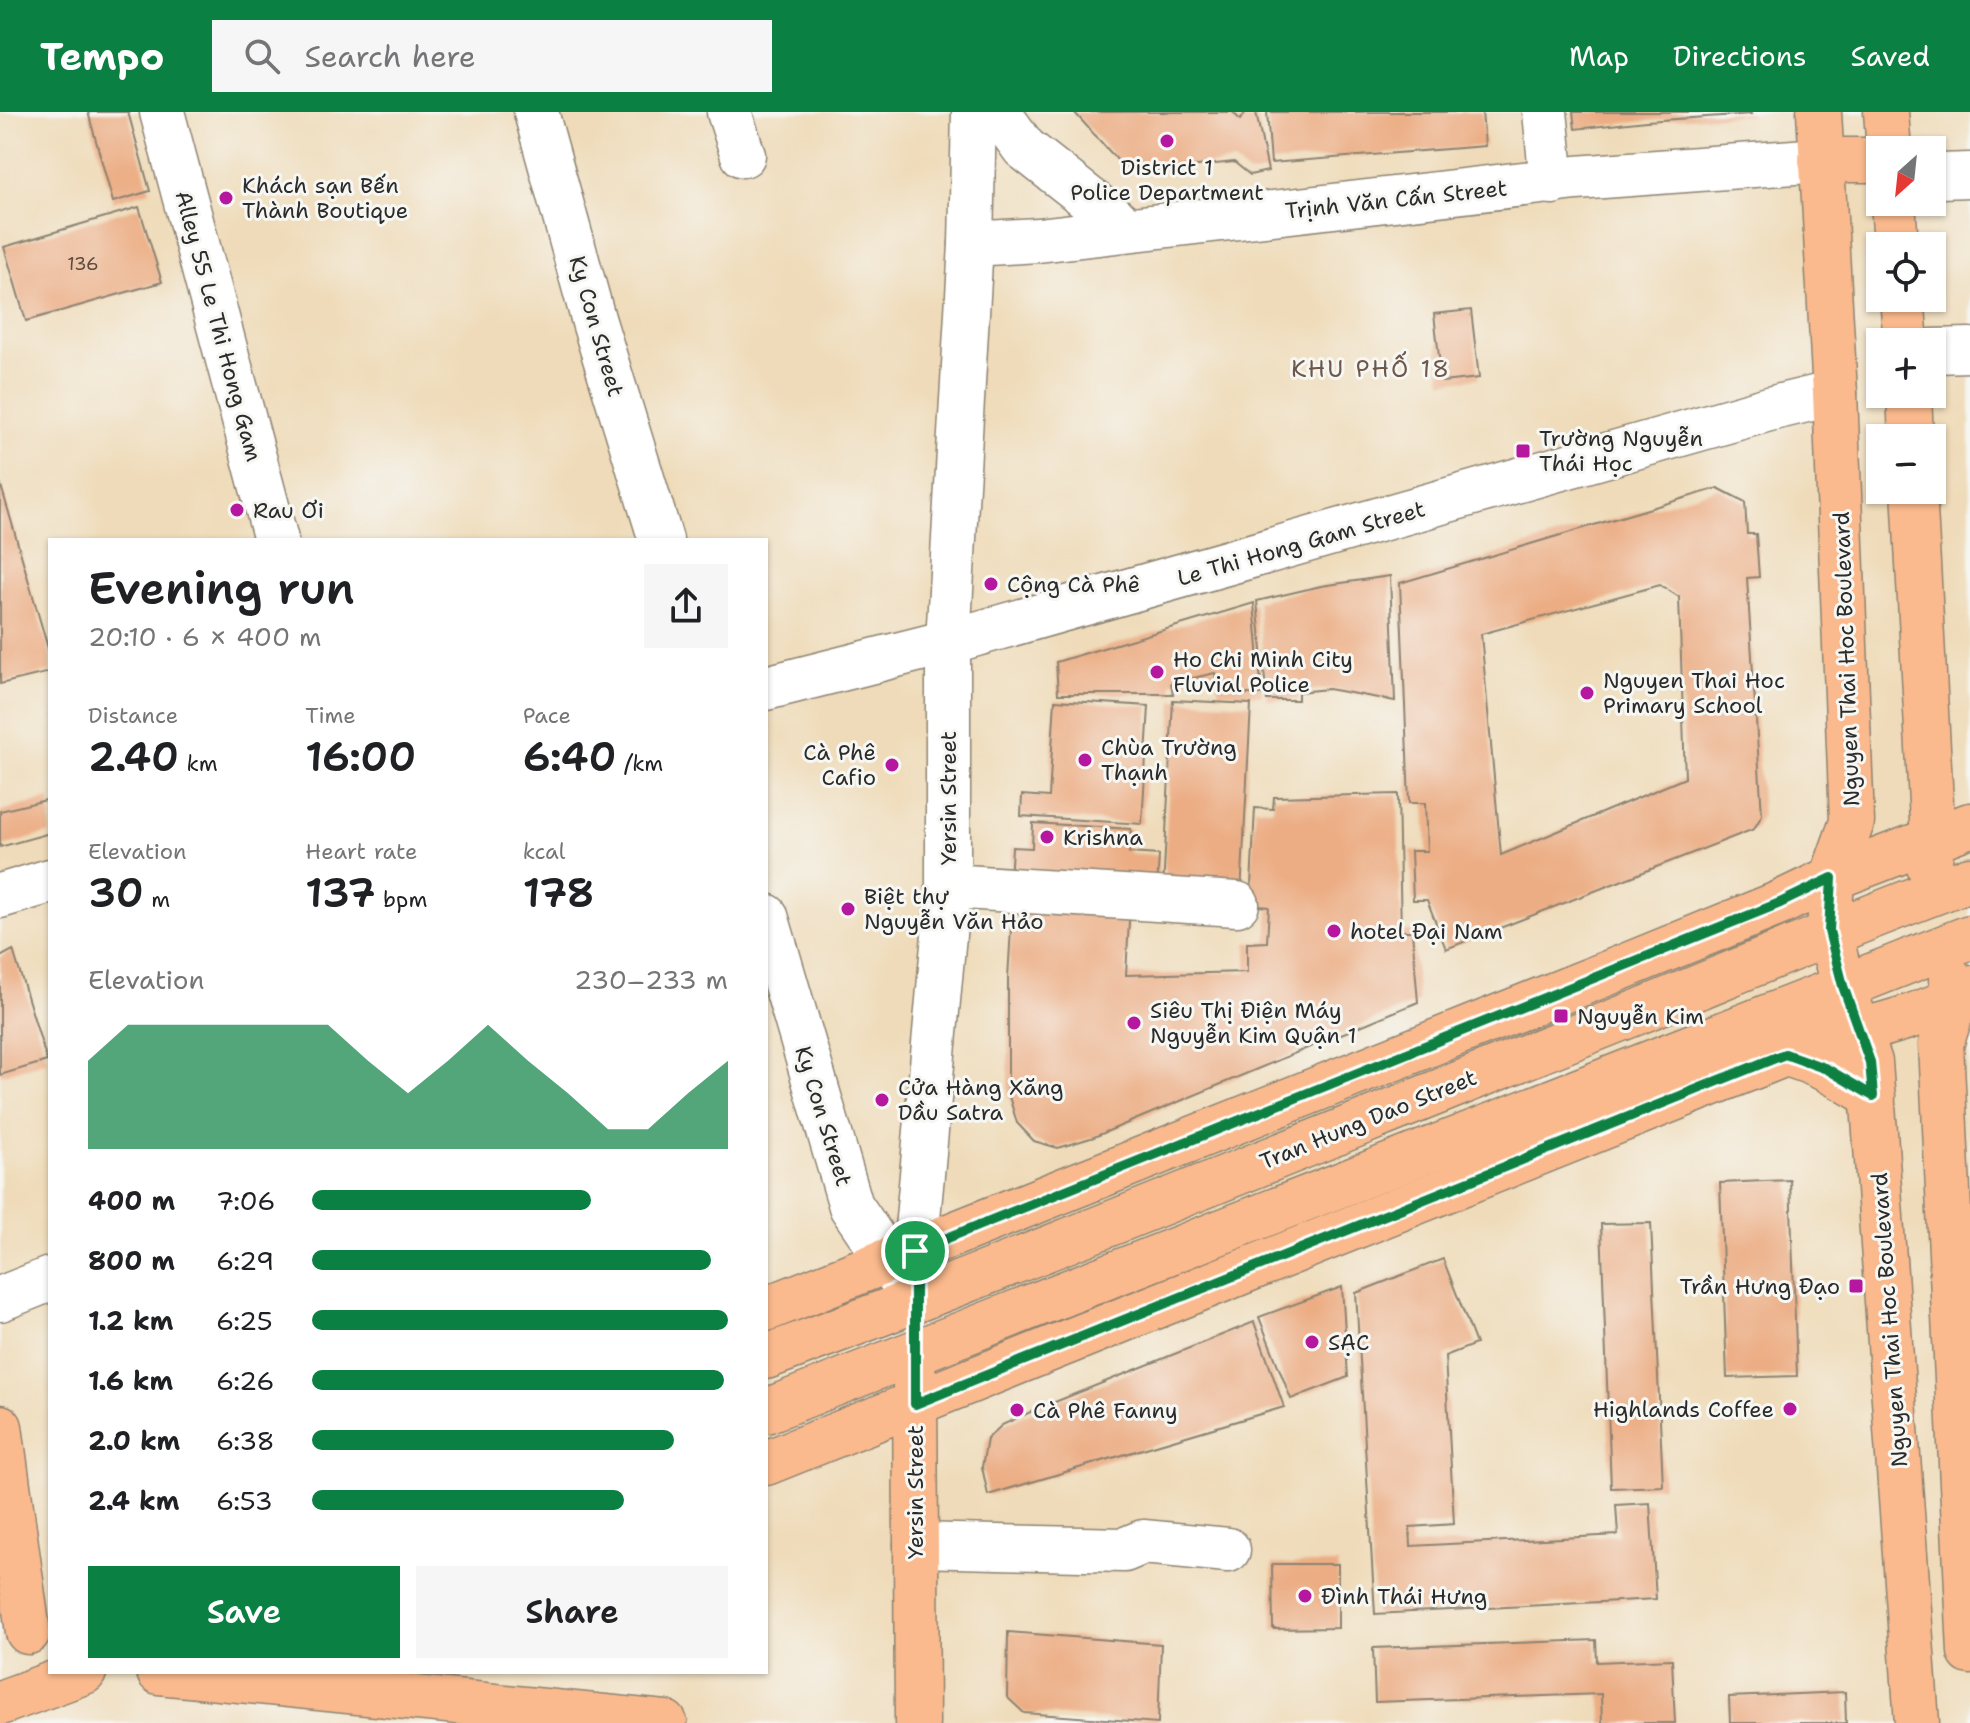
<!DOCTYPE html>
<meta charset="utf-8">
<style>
body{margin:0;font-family:"Shantell Sans",sans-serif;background:#f6f6f6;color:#202124;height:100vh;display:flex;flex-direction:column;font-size:30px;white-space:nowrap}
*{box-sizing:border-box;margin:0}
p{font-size:26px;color:#757577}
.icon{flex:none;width:44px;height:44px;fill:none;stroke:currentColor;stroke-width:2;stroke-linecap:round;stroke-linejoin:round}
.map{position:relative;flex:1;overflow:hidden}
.panel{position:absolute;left:48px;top:426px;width:720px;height:1136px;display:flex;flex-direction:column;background:#fff;border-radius:0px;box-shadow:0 2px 6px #0004}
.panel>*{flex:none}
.needle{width:52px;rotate:207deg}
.fabs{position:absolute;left:1866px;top:24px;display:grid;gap:16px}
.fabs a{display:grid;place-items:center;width:80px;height:80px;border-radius:0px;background:#fff;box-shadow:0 2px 6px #0004;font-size:40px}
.pin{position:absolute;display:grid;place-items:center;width:68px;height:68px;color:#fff;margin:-34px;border:4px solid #fff;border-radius:50%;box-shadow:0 2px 8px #0007}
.round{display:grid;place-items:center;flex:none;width:84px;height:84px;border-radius:0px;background:#f6f6f6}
.headline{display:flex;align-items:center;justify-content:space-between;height:136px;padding:0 40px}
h1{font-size:44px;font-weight:600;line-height:60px}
.figures{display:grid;grid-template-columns:repeat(3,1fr);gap:12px;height:136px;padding:8px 40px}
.figures div{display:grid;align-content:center}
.figures b{font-size:40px;font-weight:600}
.figures small{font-size:22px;font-weight:400}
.figures p{font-size:22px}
.chart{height:224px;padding:16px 40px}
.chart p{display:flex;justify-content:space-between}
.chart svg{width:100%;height:144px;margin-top:8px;fill:#0b8043;opacity:.7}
.action{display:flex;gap:16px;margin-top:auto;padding:16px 40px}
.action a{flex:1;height:92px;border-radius:0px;background:#0b8043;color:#fff;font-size:32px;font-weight:600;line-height:92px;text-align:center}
.action a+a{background:#f6f6f6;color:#202124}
ul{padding:0 40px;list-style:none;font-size:26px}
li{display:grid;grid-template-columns:128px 96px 1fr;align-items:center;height:60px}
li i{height:20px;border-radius:10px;background:#0b8043}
header{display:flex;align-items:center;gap:48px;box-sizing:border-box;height:112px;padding:0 40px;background:#0b8043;color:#fff}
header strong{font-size:38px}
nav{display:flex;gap:44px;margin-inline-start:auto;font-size:28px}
.search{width:560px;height:72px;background:#f6f6f6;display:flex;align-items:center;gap:20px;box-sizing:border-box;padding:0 28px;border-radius:0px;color:#757577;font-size:30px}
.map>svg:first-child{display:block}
.building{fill:#ecad84;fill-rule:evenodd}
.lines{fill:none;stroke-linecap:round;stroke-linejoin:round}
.minor-casing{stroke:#8d8372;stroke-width:47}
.major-casing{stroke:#8d8372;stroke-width:47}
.minor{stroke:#fff;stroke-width:44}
.major{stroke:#fbba8d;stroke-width:44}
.route-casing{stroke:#fff;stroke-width:16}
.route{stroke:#0b8043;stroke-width:10}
.poi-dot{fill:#b5179e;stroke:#f6f6f2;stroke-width:3}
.labels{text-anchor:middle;stroke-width:6;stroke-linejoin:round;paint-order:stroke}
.number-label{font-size:18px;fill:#5b4c41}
.poi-label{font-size:22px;fill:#2b2b2b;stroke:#f6f6f2;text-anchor:start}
.street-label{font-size:22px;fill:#2b2b2b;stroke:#f6f6f2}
.neighbourhood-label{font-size:24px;letter-spacing:2px;fill:#6f584a;stroke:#f6f6f2}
</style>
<header>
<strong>Tempo</strong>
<div class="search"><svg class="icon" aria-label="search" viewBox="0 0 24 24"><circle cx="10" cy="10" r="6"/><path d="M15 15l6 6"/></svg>Search here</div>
<nav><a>Map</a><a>Directions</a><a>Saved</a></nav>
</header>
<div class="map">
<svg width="1970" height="1611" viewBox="0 0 1970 1611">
<rect width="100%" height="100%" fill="#f6f6f2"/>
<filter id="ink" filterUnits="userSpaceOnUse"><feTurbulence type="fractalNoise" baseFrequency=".0125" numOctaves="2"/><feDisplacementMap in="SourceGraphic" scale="16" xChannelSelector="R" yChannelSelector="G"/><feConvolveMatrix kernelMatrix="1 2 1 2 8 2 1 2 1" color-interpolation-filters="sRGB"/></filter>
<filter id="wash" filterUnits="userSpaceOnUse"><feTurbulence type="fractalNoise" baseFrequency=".006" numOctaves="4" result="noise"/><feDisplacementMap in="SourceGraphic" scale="32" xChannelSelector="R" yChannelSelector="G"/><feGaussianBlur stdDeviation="1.8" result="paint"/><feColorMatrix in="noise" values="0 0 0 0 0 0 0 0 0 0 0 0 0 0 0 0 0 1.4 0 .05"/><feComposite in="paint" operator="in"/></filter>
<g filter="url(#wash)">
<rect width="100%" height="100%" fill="#efdbb9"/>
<g id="blocks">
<!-- building -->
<g class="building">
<polygon points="88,0 128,0 150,79 113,90"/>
<polygon points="1074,0 1233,0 1240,8 1246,0 1256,0 1268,59 1250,63 1234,50 1141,60 1119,50"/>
<polygon points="1267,0 1482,0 1485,34 1271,51"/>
<polygon points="1573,0 1750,0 1751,2 1646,9 1575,17"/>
<polygon points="139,95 162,170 26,209 4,135"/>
<polygon points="1471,198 1479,266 1442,270 1434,202"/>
<polygon points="0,370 50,543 50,560 0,572"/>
<path d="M 1718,376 L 1745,390 L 1747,422 L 1756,422 L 1759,465 L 1747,466 L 1762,703 L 1754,717 L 1446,837 L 1427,788 L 1413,788 L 1411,739 L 1427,739 L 1425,691 L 1409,691 L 1400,471 ZM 1660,473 L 1679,485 L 1685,666 L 1501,743 L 1481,522 Z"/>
<polygon points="1390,464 1395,589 1328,577 1298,580 1298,588 1267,588 1257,489 1321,474"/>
<polygon points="1254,491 1262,583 1219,580 1215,561 1171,571 1173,582 1058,582 1056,550"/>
<polygon points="1055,588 1149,594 1142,712 1021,704 1022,683 1049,685"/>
<polygon points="1173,588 1251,592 1241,783 1163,778"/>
<polygon points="1398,682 1401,819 1412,819 1418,890 1094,1025 1058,1036 1034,1029 1017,1011 1008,981 1008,866 1013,783 1130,791 1126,863 1247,860 1247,831 1267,830 1269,795 1250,793 1255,696 1273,697 1274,685"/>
<polygon points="50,687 50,721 0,735 0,699"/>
<polygon points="1033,711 1131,717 1129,741 1159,743 1157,776 1010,769 1012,735 1032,736"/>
<polygon points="13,838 47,949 0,963 0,845"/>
<polygon points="1790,1068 1797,1264 1727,1266 1720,1071"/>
<polygon points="1651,1111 1663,1374 1611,1376 1601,1112"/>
<polygon points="1443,1147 1476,1232 1445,1244 1454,1412 1410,1415 1411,1434 1618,1423 1616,1393 1650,1391 1656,1487 1375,1502 1356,1181"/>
<polygon points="1342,1175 1348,1265 1291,1287 1259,1205"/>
<polygon points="1254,1210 1284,1295 988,1383 982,1355 987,1327 1002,1313 1035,1298"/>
<polygon points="1272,1452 1338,1452 1338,1516 1273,1517"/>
<polygon points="1008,1520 1161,1532 1158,1611 1024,1601 1007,1585"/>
<polygon points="1596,1528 1597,1550 1672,1547 1675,1611 1602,1611 1601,1582 1375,1590 1373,1536"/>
<polygon points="1845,1580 1846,1611 1730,1611 1729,1585"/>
</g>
</g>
</g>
<g filter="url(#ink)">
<use href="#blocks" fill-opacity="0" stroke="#8d8372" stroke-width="2"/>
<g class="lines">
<!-- minor casing -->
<g class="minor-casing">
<g id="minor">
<polyline points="162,0 276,428"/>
<polyline points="536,0 594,210 661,428"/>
<polyline points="729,0 743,43"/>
<polyline points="998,0 1024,36 1126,116"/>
<polyline points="1545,0 1552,70"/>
<polyline points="1932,62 1939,64 1970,63"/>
<polyline points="971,132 1038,128 1576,66 1821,48"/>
<polyline points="1932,239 1970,238"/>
<polyline points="766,576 948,530 1769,297 1835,281"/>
<polyline points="948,774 1237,792"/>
<polyline points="0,784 50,769"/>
<polyline points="766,804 851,1094 915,1188"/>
<polyline points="915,1139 948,779 948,530 971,132 974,0"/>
<polyline points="0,1187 50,1167"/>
<polyline points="916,1433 1124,1438 1143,1430 1228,1438"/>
</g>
</g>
<!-- major casing -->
<g class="major-casing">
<g id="major">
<polyline points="1819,0 1835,281 1852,710 1832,766 1829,819 1843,874 1870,950 1917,1611"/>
<polyline points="1886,0 1889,38"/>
<polyline points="1821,48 1880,48"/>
<polyline points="1893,90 1896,134"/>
<polyline points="1902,186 1906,230"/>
<polyline points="1909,282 1911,326"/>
<polyline points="1914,378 1933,728 1929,755"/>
<polyline points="1951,867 1956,887 1941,932 1970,1540"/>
<path d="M 1785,942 C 1818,950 1844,967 1873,984"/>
<polyline points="766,1197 1618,857 1780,791 1832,766 1970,713"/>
<path d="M 766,1245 C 1058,1136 1348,1015 1638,900 C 1748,855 1858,808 1970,767"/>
<polyline points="915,1265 917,1611"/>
<polyline points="766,1299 1970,825"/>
<polyline points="0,1315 28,1520"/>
<path d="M 766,1351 L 1828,925 C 1868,918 1939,900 1970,876"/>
<polyline points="159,1560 665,1611"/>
<polyline points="0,1591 84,1560"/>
</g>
</g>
<!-- minor -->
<use href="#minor" class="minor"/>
<!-- major -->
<use href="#major" class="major"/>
</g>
</g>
<g class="lines" filter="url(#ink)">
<!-- route casing -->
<g class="route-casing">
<polygon id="route" points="1832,766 1829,819 1843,874 1870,950 1873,984 1827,957 1785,942 915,1292 915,1139 1780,791"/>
</g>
<!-- route -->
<use href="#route" class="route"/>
</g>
<!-- markers -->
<g class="poi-dot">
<circle cx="1167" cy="29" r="8"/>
<circle cx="226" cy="86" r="8"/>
<rect x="1515" y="331" width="16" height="16" rx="4"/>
<circle cx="237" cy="398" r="8"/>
<circle cx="991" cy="472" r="8"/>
<circle cx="1157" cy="560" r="8"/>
<circle cx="1587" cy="581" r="8"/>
<circle cx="1085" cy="648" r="8"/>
<circle cx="892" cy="653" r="8"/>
<circle cx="1047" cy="725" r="8"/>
<circle cx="848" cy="797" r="8"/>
<circle cx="1334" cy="819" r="8"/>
<rect x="1553" y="896" width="16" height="16" rx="4"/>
<circle cx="1134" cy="911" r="8"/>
<circle cx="882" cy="988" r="8"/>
<rect x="1848" y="1166" width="16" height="16" rx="4"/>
<circle cx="1312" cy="1230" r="8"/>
<circle cx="1790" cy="1297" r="8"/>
<circle cx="1017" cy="1298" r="8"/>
<circle cx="1305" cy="1484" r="8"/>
</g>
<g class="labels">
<!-- number labels -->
<g class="number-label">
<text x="83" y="158">136</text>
</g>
<!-- poi labels -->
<g class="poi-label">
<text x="1167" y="63" text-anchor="middle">District 1<tspan x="1167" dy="25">Police Department</tspan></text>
<text x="242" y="81">Khách sạn Bến<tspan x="242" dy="25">Thành Boutique</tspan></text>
<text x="1539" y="334">Trường Nguyễn<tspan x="1539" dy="25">Thái Học</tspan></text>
<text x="253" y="406">Rau Ơi</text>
<text x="1007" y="480">Cộng Cà Phê</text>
<text x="1173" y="555">Ho Chi Minh City<tspan x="1173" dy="25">Fluvial Police</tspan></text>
<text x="1603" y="576">Nguyen Thai Hoc<tspan x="1603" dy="25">Primary School</tspan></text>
<text x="1101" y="643">Chùa Trường<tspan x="1101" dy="25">Thạnh</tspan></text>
<text x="876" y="648" text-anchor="end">Cà Phê<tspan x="876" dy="25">Cafio</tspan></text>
<text x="1063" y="733">Krishna</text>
<text x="864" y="792">Biệt thự<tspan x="864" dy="25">Nguyễn Văn Hảo</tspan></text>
<text x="1350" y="827">hotel Đại Nam</text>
<text x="1150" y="906">Siêu Thị Điện Máy<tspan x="1150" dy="25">Nguyễn Kim Quận 1</tspan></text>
<text x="1577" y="912">Nguyễn Kim</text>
<text x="898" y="983">Cửa Hàng Xăng<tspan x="898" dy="25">Dầu Satra</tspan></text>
<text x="1840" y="1182" text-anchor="end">Trần Hưng Đạo</text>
<text x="1328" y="1238">SẠC</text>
<text x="1774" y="1305" text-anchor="end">Highlands Coffee</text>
<text x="1033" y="1306">Cà Phê Fanny</text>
<text x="1321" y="1492">Đình Thái Hưng</text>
</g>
<!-- street labels -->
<g class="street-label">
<text transform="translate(1396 87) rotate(-6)" y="8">Trịnh Văn Cấn Street</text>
<text transform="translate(219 214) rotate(75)" y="8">Alley 55 Le Thi Hong Gam</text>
<text transform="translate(597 214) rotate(74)" y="8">Ky Con Street</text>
<text transform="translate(1301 431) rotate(-16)" y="8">Le Thi Hong Gam Street</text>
<text transform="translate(1846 547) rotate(-92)" y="8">Nguyen Thai Hoc Boulevard</text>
<text transform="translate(948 686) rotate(-90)" y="8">Yersin Street</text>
<text transform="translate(824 1004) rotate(73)" y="8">Ky Con Street</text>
<text transform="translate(1368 1007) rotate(-22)" y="8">Tran Hung Dao Street</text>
<text transform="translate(1889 1208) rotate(-94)" y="8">Nguyen Thai Hoc Boulevard</text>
<text transform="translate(915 1380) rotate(-90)" y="8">Yersin Street</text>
</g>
<!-- neighbourhood labels -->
<g class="neighbourhood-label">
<text x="1371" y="265">KHU PHỐ 18</text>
</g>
</g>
</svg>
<div class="fabs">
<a><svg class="needle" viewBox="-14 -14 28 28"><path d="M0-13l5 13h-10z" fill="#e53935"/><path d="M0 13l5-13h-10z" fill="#757577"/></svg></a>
<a><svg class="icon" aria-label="locate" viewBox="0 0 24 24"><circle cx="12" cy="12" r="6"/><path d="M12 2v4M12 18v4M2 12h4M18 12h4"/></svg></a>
<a>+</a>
<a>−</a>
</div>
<div class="pin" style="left:915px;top:1139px;background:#1e9e55"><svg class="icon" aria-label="arrive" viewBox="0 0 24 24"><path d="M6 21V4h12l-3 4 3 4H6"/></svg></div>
<section class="panel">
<div class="headline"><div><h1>Evening run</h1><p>20:10 · 6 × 400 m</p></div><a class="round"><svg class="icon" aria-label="share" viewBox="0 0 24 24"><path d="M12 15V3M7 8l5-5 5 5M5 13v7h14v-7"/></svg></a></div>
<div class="figures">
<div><p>Distance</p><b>2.40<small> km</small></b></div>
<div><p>Time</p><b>16:00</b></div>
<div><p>Pace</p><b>6:40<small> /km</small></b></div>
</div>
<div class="figures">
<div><p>Elevation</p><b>30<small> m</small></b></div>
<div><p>Heart rate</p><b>137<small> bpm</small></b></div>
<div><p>kcal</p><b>178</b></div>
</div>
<div class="chart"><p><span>Elevation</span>230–233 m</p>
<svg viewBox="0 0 160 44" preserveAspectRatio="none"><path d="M0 44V17L10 6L20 6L30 6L40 6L50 6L60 6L70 17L80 27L90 17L100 6L110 17L120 27L130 38L140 38L150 27L160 17V44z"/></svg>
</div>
<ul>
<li><b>400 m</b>7:06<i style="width:67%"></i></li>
<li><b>800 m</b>6:29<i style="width:96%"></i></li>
<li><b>1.2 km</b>6:25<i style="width:100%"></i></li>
<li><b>1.6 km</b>6:26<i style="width:99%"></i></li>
<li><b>2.0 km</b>6:38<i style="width:87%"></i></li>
<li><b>2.4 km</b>6:53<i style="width:75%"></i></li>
</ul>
<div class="action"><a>Save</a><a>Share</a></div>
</section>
</div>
